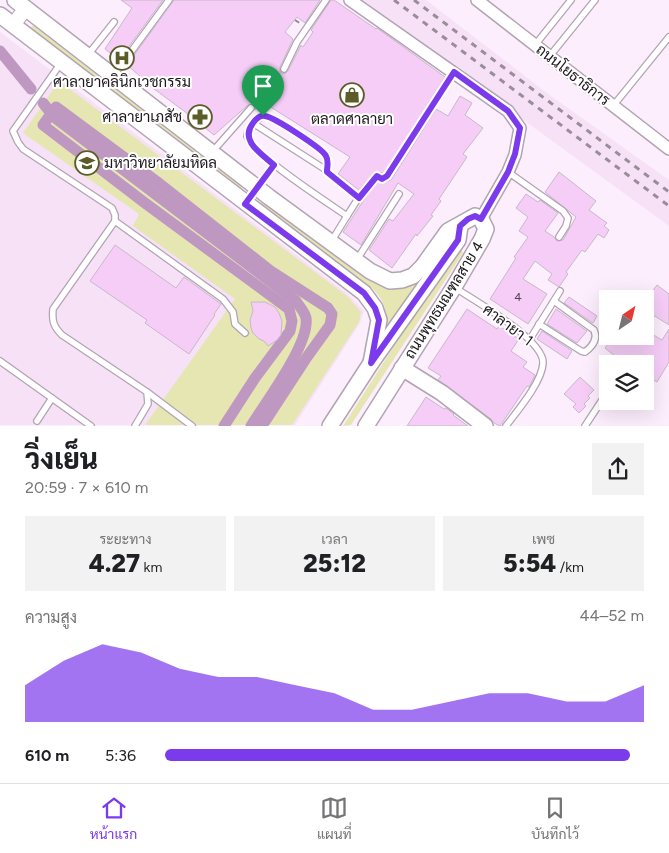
<!DOCTYPE html>
<html lang="th">
<meta charset="utf-8">
<style>
body{margin:0;font-family:Figtree,Sarabun,sans-serif;background:#f2f2f2;color:#202124;height:100vh;display:flex;flex-direction:column;font-size:19px;white-space:nowrap}
*{box-sizing:border-box;margin:0}
p{font-size:16px;color:#757577}
.icon{flex:none;width:28px;height:28px;fill:none;stroke:currentColor;stroke-width:2;stroke-linecap:round;stroke-linejoin:round}
.map{position:relative;height:426px;overflow:hidden}
.panel{display:flex;flex-direction:column;background:#fff;flex:1}
.panel>*{flex:none}
.needle{width:32px;rotate:35deg}
.fabs{position:absolute;left:599px;top:290px;display:grid;gap:10px}
.fabs a{display:grid;place-items:center;width:55px;height:55px;border-radius:0px;background:#fff;box-shadow:0 5px 20px #0002;font-size:25px}
.pin{position:absolute;display:grid;place-items:center;width:42px;height:42px;color:#fff;margin:-51px -21px;border-radius:50% 50% 50% 0;rotate:-45deg;box-shadow:0 0 5px #0007}
.pin .icon{rotate:45deg}
.round{display:grid;place-items:center;flex:none;width:52px;height:52px;border-radius:0px;background:#f2f2f2}
.headline{display:flex;align-items:center;justify-content:space-between;height:85px;padding:0 25px}
h1{font-size:28px;font-weight:800;line-height:38px}
.figures{display:grid;grid-template-columns:repeat(3,1fr);gap:8px;height:85px;padding:5px 25px}
.figures div{display:grid;align-content:center;border-radius:0px;background:#f2f2f2;text-align:center}
.figures b{font-size:25px;font-weight:800}
.figures small{font-size:14px;font-weight:400}
.figures p{font-size:14px}
.chart{height:140px;padding:10px 25px}
.chart p{display:flex;justify-content:space-between}
.chart svg{width:100%;height:90px;margin-top:5px;fill:#7c3aed;opacity:.7}
ul{padding:0 25px;list-style:none;font-size:16px}
li{display:grid;grid-template-columns:80px 60px 1fr;align-items:center;height:38px}
li i{height:12px;border-radius:6px;background:#7c3aed}
.menu{display:flex;justify-content:space-around;align-items:center;height:70px;border-top:1px solid #e0e0e0;background:#fff;font-size:14px;color:#757577}
.menu a{display:grid;justify-items:center;gap:2px}
.menu .on{color:#7c3aed}
.map>svg:first-child{display:block}
.built{fill:#f6e1f7}
.green{fill:#e5e6b2}
.lines{fill:none;stroke-linecap:round;stroke-linejoin:round}
.canal{stroke:#be98c0;stroke-width:11}
.building{fill:#f5cdf7;stroke:#c7b9c8}
.service-casing{stroke:#b2a4b3;stroke-width:8}
.minor-casing{stroke:#b2a4b3;stroke-width:14}
.tertiary-casing{stroke:#b2a4b3;stroke-width:16}
.secondary-casing{stroke:#b2a4b3;stroke-width:18}
.path{stroke:#908590;stroke-width:2;stroke-dasharray:5 2.5;stroke-linecap:butt}
.service{stroke:#fff;stroke-width:5.5}
.minor{stroke:#fff;stroke-width:11}
.tertiary{stroke:#fff;stroke-width:14}
.secondary{stroke:#fff;stroke-width:15}
.rail{stroke:#988d99;stroke-width:3;stroke-dasharray:6 6;stroke-linecap:butt}
.route-casing{stroke:#fff;stroke-width:10}
.route{stroke:#7c3aed;stroke-width:6}
.labels{text-anchor:middle;stroke-width:4;stroke-linejoin:round;paint-order:stroke}
.number-label{font-size:12px;fill:#534454}
.street-label{font-size:15px;fill:#1d171d;stroke:#fff}
.poi-label{font-size:15px;fill:#1d171d;stroke:#fff}
</style>
<div class="map">
<svg width="669" height="426" viewBox="0 0 669 426">
<rect width="100%" height="100%" fill="#fdeefe"/>
<!-- built -->
<g class="built">
<polygon points="359,0 426,0 551,96 669,180 669,226"/>
<polygon points="0,32 348,294 364,311 360,323 295,425 0,425"/>
</g>
<!-- green -->
<g class="green">
<polygon points="36,24 242,185 241,188 238,190 31,30 31,27"/>
<polygon points="59,81 347,296 361,312 359,322 292,425 145,425 235,299 133,226 139,214 23,133"/>
<path d="M 262,201 L 265,201 L 374,283 C 394,292 402,291 420,277 L 383,334 C 387,312 388,305 372,288 L 261,208 L 259,205 Z"/>
<polygon points="459,248 461,249 463,253 351,425 343,426 456,249"/>
</g>
<g class="lines">
<!-- canal -->
<g class="canal">
<polyline points="0,51 31,89"/>
<path d="M 43,103 L 54,117 L 296,301 C 299,306 305,312 306,318 C 310,344 265,403 251,426"/>
<polyline points="224,426 255,378 290,331 292,321 289,309 145,203 43,125 56,107 160,184 272,272 328,308 332,314 330,325 307,357 262,426"/>
</g>
</g>
<!-- building -->
<g class="building">
<polygon points="121,0 163,0 119,60 105,49 132,8"/>
<polygon points="174,0 320,0 305,23 297,17 285,32 293,39 280,67 280,72 284,74 288,71 301,45 303,47 313,32 311,30 331,0 334,0 376,29 377,28 445,77 384,173 375,172 359,190 338,174 350,157 261,101 255,110 254,104 248,105 214,135 184,111 146,83 147,82 127,65"/>
<polygon points="460,96 472,103 465,115 483,128 463,154 467,157 439,199 441,201 431,215 433,216 417,236 416,234 392,268 369,250 389,219 393,221 414,194 398,183 361,245 343,232 367,195 378,182 383,183 391,180 436,109 448,116"/>
<polygon points="559,172 596,201 589,210 607,223 604,226 609,230 604,238 598,234 585,252 582,250 566,272 568,274 559,287 548,280 552,274 535,261 523,279 547,294 528,324 490,299 516,258 514,257 528,237 519,231 528,217 516,208 526,194 538,202 540,200 558,213 545,231 554,237 557,241 563,240 576,217 545,192"/>
<polygon points="115,245 176,288 184,277 221,304 214,314 215,315 189,354 145,323 147,320 90,281"/>
<polygon points="657,285 669,294 669,325 653,315 654,313 649,309 651,306 645,301"/>
<polygon points="569,297 597,316 593,323 564,303"/>
<polygon points="251,302 265,302 275,307 279,313 282,321 281,335 277,340 268,346 264,341 259,339 253,333 251,328 250,320 253,311"/>
<polygon points="467,309 497,329 499,326 519,339 511,351 527,362 523,367 535,375 529,387 527,386 500,426 494,423 491,419 438,380 441,376 428,368"/>
<polygon points="556,309 587,331 577,343 547,324"/>
<polygon points="669,329 669,362 657,382 645,375 645,364 625,364 605,348 614,336 645,336 645,330 662,340"/>
<polygon points="542,331 572,351 567,359 537,339"/>
<polygon points="580,377 594,390 588,396 590,398 584,404 586,406 579,413 573,407 576,404 564,394"/>
<polygon points="426,397 444,409 446,408 454,414 453,415 468,426 407,426"/>
</g>
<g class="lines">
<!-- service casing -->
<g class="service-casing">
<g id="service">
<polyline points="535,45 571,0"/>
<polyline points="87,56 114,22"/>
<polyline points="549,57 595,0"/>
<path d="M 61,63 L 13,131 L 18,142 L 23,149 L 112,208 L 115,215 L 115,221 L 53,309 C 52,321 53,326 62,335 L 147,392 L 192,426"/>
<polyline points="284,69 297,42 326,0"/>
<polyline points="114,75 169,0"/>
<polyline points="613,106 669,37"/>
<path d="M 253,123 L 263,116 C 278,118 315,144 326,155 L 328,161 L 327,171"/>
<polyline points="213,151 251,108"/>
<polyline points="508,172 563,211 568,218 566,226 559,237"/>
<polyline points="258,187 274,165"/>
<path d="M 359,197 L 323,168 L 253,123 C 250,127 247,131 247,136 C 250,153 330,204 347,216 L 359,197 L 377,176 L 382,179 L 387,177 L 454,72"/>
<polyline points="115,221 223,299 233,312 235,324 245,333"/>
<polyline points="331,242 347,216"/>
<polyline points="356,261 399,194"/>
<path d="M 454,287 C 473,300 544,339 543,363 C 542,382 518,410 506,426"/>
<path d="M 539,324 L 581,351 L 585,352 C 593,346 598,339 594,330 L 554,301"/>
<polyline points="530,339 560,291"/>
<polyline points="0,361 91,426"/>
<polyline points="37,421 52,398"/>
<polyline points="135,426 148,404 147,392"/>
<polyline points="585,426 608,391"/>
</g>
</g>
<!-- minor casing -->
<g class="minor-casing">
<g id="minor">
<polyline points="350,0 508,111 520,128 515,155 508,172 481,219"/>
<polyline points="477,0 669,149"/>
</g>
</g>
<!-- tertiary casing -->
<g class="tertiary-casing">
<polyline id="tertiary" points="13,25 26,8"/>
</g>
<!-- secondary casing -->
<g class="secondary-casing">
<g id="secondary">
<polyline points="15,0 269,197 370,271 390,281 402,280 413,276 423,266 448,231 475,216 481,219 486,229 482,239 454,287 366,426"/>
<polyline points="0,15 364,293 375,308 379,320 371,363"/>
<polyline points="402,368 442,393 485,426"/>
<polyline points="330,426 371,363 458,240 460,226"/>
</g>
</g>
<!-- path -->
<polyline class="path" points="295,20 301,24"/>
<!-- service -->
<use href="#service" class="service"/>
<!-- minor -->
<use href="#minor" class="minor"/>
<!-- tertiary -->
<use href="#tertiary" class="tertiary"/>
<!-- secondary -->
<use href="#secondary" class="secondary"/>
<!-- rail -->
<g class="rail">
<polyline points="394,0 669,206"/>
<polyline points="414,0 669,192"/>
</g>
</g>
<g class="lines">
<!-- route casing -->
<g class="route-casing">
<path id="route" d="M 454,72 L 508,111 L 520,128 L 515,154 L 508,172 L 481,219 L 475,216 L 468,219 L 460,226 L 458,240 L 371,363 L 379,320 L 375,308 L 364,293 L 245,204 L 274,165 C 262,154 239,141 253,123 C 256,119 260,115 265,116 C 274,117 323,149 326,156 C 329,161 327,166 327,172 L 359,198 L 377,176 L 382,179 L 387,176 Z"/>
</g>
<!-- route -->
<use href="#route" class="route"/>
</g>
<!-- icons -->
<defs>
<g id="hospital-ring" transform="scale(1.25)"><circle r="9.5" fill="#fff" stroke="#5c5c29" stroke-width="1.5"/><path d="M-5-5h3v3.5h4V-5h3V5h-3V1.5h-4V5h-3Z" fill="#5c5c29"/></g>
<g id="shop-ring" transform="scale(1.25)"><circle r="9.5" fill="#fff" stroke="#5c5c29" stroke-width="1.5"/><path d="M-5-2.5h2.3a2.7 3.5 0 0 1 5.4 0H5L5.5 6h-11ZM-1.5-2.5h3a1.5 2.3 0 0 0-3 0Z" fill="#5c5c29"/></g>
<g id="pharmacy-ring" transform="scale(1.25)"><circle r="9.5" fill="#fff" stroke="#5c5c29" stroke-width="1.5"/><path d="M-2-6h4v4h4v4h-4v4h-4v-4h-4v-4h4Z" fill="#5c5c29"/></g>
<g id="university-ring" transform="scale(1.25)"><circle r="9.5" fill="#fff" stroke="#5c5c29" stroke-width="1.5"/><path d="M0-5L7-2L0 1L-7-2ZM-4 1L0 2.5L4 1V4Q0 6-4 4Z" fill="#5c5c29"/></g>
</defs>
<g fill-rule="evenodd">
<use href="#hospital-ring" x="122" y="58"/>
<use href="#shop-ring" x="352" y="95"/>
<use href="#pharmacy-ring" x="200" y="117"/>
<use href="#university-ring" x="87" y="163"/>
</g>
<g class="labels">
<!-- number labels -->
<g class="number-label">
<text x="518" y="301">4</text>
</g>
<!-- street labels -->
<g class="street-label">
<text transform="translate(573 75) rotate(38)" y="5">ถนนโยธาธิการ</text>
<text transform="translate(444 300) rotate(-58)" y="5">ถนนพุทธมณฑลสาย 4</text>
<text transform="translate(508 325) rotate(37)" y="5">ศาลายา 1</text>
</g>
<!-- poi labels -->
<g class="poi-label">
<text x="122" y="87">ศาลายาคลินิกเวชกรรม</text>
<text x="182" y="122" text-anchor="end">ศาลายาเภสัช</text>
<text x="352" y="124">ตลาดศาลายา</text>
<text x="104" y="168" text-anchor="start">มหาวิทยาลัยมหิดล</text>
</g>
</g>
</svg>
<div class="fabs">
<a><svg class="needle" viewBox="-14 -14 28 28"><path d="M0-13l5 13h-10z" fill="#e53935"/><path d="M0 13l5-13h-10z" fill="#757577"/></svg></a>
<a><svg class="icon" aria-label="layers" viewBox="0 0 24 24"><path d="M12 4l9 5-9 5-9-5zM3 14l9 5 9-5"/></svg></a>
</div>
<div class="pin" style="left:263px;top:116px;background:#1e9e55"><svg class="icon" aria-label="arrive" viewBox="0 0 24 24"><path d="M6 21V4h12l-3 4 3 4H6"/></svg></div>
</div>
<section class="panel">
<div class="headline"><div><h1>วิ่งเย็น</h1><p>20:59 · 7 × 610 m</p></div><a class="round"><svg class="icon" aria-label="share" viewBox="0 0 24 24"><path d="M12 15V3M7 8l5-5 5 5M5 13v7h14v-7"/></svg></a></div>
<div class="figures">
<div><p>ระยะทาง</p><b>4.27<small> km</small></b></div>
<div><p>เวลา</p><b>25:12</b></div>
<div><p>เพซ</p><b>5:54<small> /km</small></b></div>
</div>
<div class="chart"><p><span>ความสูง</span>44–52 m</p>
<svg viewBox="0 0 160 44" preserveAspectRatio="none"><path d="M0 44V26L10 14L20 6L30 10L40 18L50 22L60 22L70 26L80 30L90 38L100 38L110 34L120 30L130 30L140 34L150 34L160 26V44z"/></svg>
</div>
<ul>
<li><b>610 m</b>5:36<i style="width:97%"></i></li>
</ul>
</section>
<nav class="menu">
<a class="on"><svg class="icon" aria-label="home" viewBox="0 0 24 24"><path d="M3 11l9-7 9 7M6 9v11h12V9"/></svg>หน้าแรก</a>
<a><svg class="icon" aria-label="map" viewBox="0 0 24 24"><path d="M3 6l6-2 6 2 6-2v14l-6 2-6-2-6 2zM9 4v14M15 6v14"/></svg>แผนที่</a>
<a><svg class="icon" aria-label="saved" viewBox="0 0 24 24"><path d="M7 4h10v16l-5-4-5 4z"/></svg>บันทึกไว้</a>
</nav>
